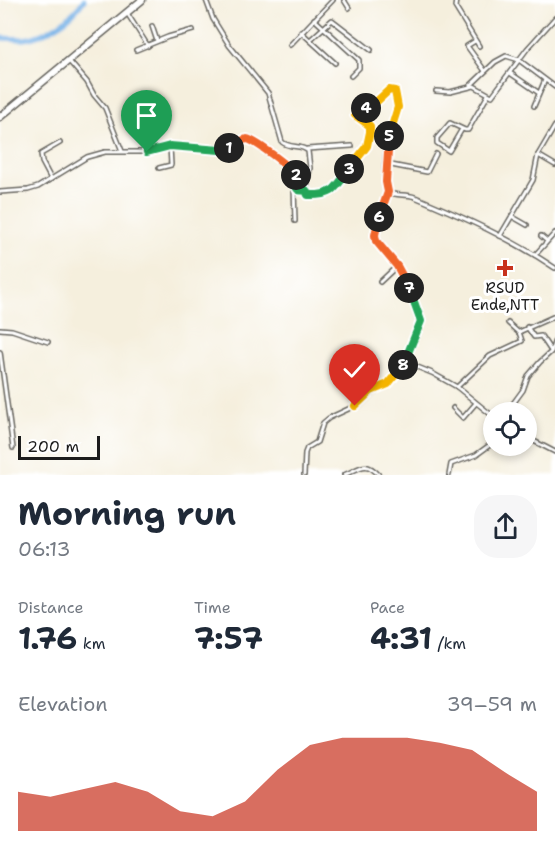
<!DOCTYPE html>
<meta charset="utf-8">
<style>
body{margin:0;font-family:"Shantell Sans",sans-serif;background:#f6f6f7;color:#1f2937;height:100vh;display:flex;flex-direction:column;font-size:22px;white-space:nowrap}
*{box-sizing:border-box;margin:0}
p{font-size:20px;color:#747a83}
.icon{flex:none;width:33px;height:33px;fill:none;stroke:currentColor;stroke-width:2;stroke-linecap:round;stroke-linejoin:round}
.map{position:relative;height:475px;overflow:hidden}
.sheet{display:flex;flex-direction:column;background:#fff;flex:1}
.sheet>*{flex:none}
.controls{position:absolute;left:483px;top:402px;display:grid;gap:12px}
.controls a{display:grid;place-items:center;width:54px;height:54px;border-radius:50%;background:#fff;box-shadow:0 3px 9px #0003;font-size:30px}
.scale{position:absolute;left:18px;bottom:15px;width:82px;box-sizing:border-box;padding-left:6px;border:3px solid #1c1c1c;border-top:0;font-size:16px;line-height:21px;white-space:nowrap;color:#1c1c1c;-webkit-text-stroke:4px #fff;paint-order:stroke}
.pin{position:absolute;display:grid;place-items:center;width:51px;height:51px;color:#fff;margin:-62px -26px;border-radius:50% 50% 50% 0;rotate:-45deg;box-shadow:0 0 6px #0007}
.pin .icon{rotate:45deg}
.km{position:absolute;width:30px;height:30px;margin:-15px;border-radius:50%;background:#222;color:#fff;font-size:16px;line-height:30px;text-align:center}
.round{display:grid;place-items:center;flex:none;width:63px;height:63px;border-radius:24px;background:#f6f6f7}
.headline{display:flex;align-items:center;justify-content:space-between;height:102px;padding:0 18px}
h1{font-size:33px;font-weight:700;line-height:45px}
.stats{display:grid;grid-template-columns:repeat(3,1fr);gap:9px;height:102px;padding:6px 18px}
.stats div{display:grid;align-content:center}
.stats b{font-size:30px;font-weight:700}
.stats small{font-size:16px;font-weight:400}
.stats p{font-size:16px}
.chart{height:168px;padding:12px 18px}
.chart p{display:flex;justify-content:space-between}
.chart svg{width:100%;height:108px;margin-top:6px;fill:#c8321e;opacity:.7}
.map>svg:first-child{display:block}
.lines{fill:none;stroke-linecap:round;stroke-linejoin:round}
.river{stroke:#75b1e7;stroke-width:5}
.minor-casing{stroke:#686660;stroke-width:6}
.trunk-casing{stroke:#686660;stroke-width:9}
.minor{stroke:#fff;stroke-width:3}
.trunk{stroke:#fff;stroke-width:6}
.split-1-casing{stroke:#fff;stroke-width:12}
.split-2-casing{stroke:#fff;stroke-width:12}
.split-3-casing{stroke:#fff;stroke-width:12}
.split-4-casing{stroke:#fff;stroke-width:12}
.split-5-casing{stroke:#fff;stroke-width:12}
.split-6-casing{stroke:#fff;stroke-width:12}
.split-7-casing{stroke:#fff;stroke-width:12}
.split-8-casing{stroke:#fff;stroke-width:12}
.split-9-casing{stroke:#fff;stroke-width:12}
.split-1{stroke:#22a559;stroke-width:8}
.split-2{stroke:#f0652b;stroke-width:8}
.split-3{stroke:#22a559;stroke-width:8}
.split-4{stroke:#f5b400;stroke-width:8}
.split-5{stroke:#f5b400;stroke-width:8}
.split-6{stroke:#f0652b;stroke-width:8}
.split-7{stroke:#f0652b;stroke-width:8}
.split-8{stroke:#22a559;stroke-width:8}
.split-9{stroke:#f5b400;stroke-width:8}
.poi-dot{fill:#c8321e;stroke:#fff;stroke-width:2}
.labels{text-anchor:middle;stroke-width:6;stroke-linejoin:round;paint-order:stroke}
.poi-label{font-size:15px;fill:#1c1c1c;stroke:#fff}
</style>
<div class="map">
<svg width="555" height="475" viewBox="0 0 555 475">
<rect width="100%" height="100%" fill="#fff"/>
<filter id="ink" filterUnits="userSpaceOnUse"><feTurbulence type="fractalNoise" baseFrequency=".0167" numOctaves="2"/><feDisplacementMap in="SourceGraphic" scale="12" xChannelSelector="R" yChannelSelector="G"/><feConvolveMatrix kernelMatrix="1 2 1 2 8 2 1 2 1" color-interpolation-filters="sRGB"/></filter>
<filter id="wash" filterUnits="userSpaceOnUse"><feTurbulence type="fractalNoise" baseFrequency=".008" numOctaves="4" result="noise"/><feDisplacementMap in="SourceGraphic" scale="24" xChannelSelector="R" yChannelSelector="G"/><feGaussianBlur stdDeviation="1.35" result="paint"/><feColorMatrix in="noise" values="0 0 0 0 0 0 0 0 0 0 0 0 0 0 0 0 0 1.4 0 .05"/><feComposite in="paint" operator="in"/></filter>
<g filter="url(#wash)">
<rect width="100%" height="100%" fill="#f5efdd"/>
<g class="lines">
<!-- river -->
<path class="river" d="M 0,38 C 8,38 17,39 24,39 C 47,36 72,18 84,0"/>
</g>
</g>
<g filter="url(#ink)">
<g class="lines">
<!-- minor casing -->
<g class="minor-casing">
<g id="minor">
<path d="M 206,0 L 213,19 L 229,45 L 268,93 L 282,142 C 290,149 301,144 308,151 L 310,168 L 306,194 L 323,194 L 336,189 L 367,146 L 370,132 L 370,126 L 356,117 L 355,112 L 374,104 L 389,90 L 393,90 C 405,103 392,121 389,135 C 385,151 382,177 388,192 C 397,197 406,193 415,197 C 463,217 512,239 555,268"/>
<polyline points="344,0 349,8"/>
<polyline points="456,0 455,7 479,46"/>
<polyline points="127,13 148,46"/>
<polyline points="314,19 359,60 359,68 351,76"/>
<polyline points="152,26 157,41"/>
<polyline points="301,32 335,63"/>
<polyline points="310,40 332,20 371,50"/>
<polyline points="475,41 467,46 485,71"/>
<polyline points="290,45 333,0"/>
<polyline points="136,50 168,37 193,30"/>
<polyline points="69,61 87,82 94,95 105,108 122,151"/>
<polyline points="510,73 539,93"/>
<polyline points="470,86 495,62 506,56 519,60 555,87"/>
<polyline points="436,91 450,92 474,86 492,96 527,49 555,18"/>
<polyline points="534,106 545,80"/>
<polyline points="462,129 449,151 437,143 437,138 450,123 465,130 468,130 488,95"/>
<polyline points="307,149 352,146"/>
<polyline points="538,155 555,165"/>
<polyline points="386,164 427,172 436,154"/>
<polyline points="159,168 171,165 170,146"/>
<polyline points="51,179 42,162 41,154 60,143"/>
<polyline points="294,187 295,221"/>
<polyline points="0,192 28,190 38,187 87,157 105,152 141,152 170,146 220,150 228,148 249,138 284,165 293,169 296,173 296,188 302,191 306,190"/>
<polyline points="388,192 379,217 375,238 403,274 421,317 420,326 405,362 432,373 457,387 494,417"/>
<polyline points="513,217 527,225"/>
<polyline points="500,236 533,180 538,155 555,126"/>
<polyline points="541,236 547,241"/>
<polyline points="535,255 555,233"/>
<polyline points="380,282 397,266"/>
<polyline points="508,323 519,333"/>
<polyline points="527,327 534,337 541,336 551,351"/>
<polyline points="0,329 12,330 48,342"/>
<polyline points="0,352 13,448"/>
<polyline points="457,387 490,356 522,341 519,332 555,316"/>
<polyline points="512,405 523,390 528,376 540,362 551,352 555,340"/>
<polyline points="453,408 463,418 476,403"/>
<polyline points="526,437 555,452"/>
<polyline points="304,475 305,453 307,448 317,442 323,423 329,418 357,405 372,390 388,384 405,362"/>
<path d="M 344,475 C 361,468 365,460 379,475"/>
<polyline points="449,475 451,464 476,455 494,442"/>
</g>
</g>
<!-- trunk casing -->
<g class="trunk-casing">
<polyline id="trunk" points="0,117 142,0"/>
</g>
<!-- minor -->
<use href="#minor" class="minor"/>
<!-- trunk -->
<use href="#trunk" class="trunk"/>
</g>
</g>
<g class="lines" filter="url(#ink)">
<!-- split-1 casing -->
<g class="split-1-casing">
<polyline id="split-1" points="147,152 170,146 220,150 229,148"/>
</g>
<!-- split-2 casing -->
<g class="split-2-casing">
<path id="split-2" d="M 229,148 C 235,145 241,140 247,139 C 252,138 294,170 296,175"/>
</g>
<!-- split-3 casing -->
<g class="split-3-casing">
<path id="split-3" d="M 296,175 C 295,183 294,193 306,190 L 308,195 C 334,196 336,188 349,169"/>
</g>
<!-- split-4 casing -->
<g class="split-4-casing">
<polyline id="split-4" points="349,169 367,146 370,132 370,126 355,115 357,110 366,108"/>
</g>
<!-- split-5 casing -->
<g class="split-5-casing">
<polyline id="split-5" points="366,108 374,104 389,90 395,91 398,107 389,136"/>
</g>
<!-- split-6 casing -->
<g class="split-6-casing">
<polyline id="split-6" points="379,217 388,192 386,182 389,136"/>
</g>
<!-- split-7 casing -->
<g class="split-7-casing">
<polyline id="split-7" points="379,217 375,235 376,241 397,266 409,288"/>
</g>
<!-- split-8 casing -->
<g class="split-8-casing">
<polyline id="split-8" points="403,365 421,321 409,288"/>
</g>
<!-- split-9 casing -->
<g class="split-9-casing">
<polyline id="split-9" points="355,406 371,391 388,384 403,365"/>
</g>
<!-- split-1 -->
<use href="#split-1" class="split-1"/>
<!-- split-2 -->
<use href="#split-2" class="split-2"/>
<!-- split-3 -->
<use href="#split-3" class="split-3"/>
<!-- split-4 -->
<use href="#split-4" class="split-4"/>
<!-- split-5 -->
<use href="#split-5" class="split-5"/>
<!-- split-6 -->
<use href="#split-6" class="split-6"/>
<!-- split-7 -->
<use href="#split-7" class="split-7"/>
<!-- split-8 -->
<use href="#split-8" class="split-8"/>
<!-- split-9 -->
<use href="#split-9" class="split-9"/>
</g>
<!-- markers -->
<path class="poi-dot" d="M502 259h6v6h6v6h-6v6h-6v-6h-6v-6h6z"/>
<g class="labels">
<!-- poi labels -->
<g class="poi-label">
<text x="505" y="293">RSUD<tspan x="505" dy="17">Ende,NTT</tspan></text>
</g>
</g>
</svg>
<div class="controls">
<a><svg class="icon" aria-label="locate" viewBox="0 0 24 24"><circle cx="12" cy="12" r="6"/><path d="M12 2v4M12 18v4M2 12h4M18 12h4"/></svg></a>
</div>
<div class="scale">200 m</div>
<div class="pin" style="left:147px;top:152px;background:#1e9e55"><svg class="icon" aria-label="arrive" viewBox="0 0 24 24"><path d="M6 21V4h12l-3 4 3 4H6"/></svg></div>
<div class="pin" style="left:355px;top:406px;background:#d93025"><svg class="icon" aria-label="check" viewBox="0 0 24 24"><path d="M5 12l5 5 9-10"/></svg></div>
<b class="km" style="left:229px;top:148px">1</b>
<b class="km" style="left:296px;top:175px">2</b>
<b class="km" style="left:349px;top:169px">3</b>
<b class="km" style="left:366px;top:108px">4</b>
<b class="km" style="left:389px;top:136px">5</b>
<b class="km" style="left:379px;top:217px">6</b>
<b class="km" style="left:409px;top:288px">7</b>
<b class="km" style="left:403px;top:365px">8</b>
</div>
<section class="sheet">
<div class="headline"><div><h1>Morning run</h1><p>06:13</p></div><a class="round"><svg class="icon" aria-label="share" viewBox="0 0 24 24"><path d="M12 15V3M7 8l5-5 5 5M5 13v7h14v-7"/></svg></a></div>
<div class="stats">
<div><p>Distance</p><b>1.76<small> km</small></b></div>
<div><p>Time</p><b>7:57</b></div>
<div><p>Pace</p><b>4:31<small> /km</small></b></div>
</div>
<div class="chart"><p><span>Elevation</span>39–59 m</p>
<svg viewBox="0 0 160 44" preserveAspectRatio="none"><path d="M0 44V28L10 30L20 27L30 24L40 28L50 36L60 38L70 32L80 19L90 9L100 6L110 6L120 6L130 8L140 11L150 20L160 28V44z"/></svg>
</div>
</section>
